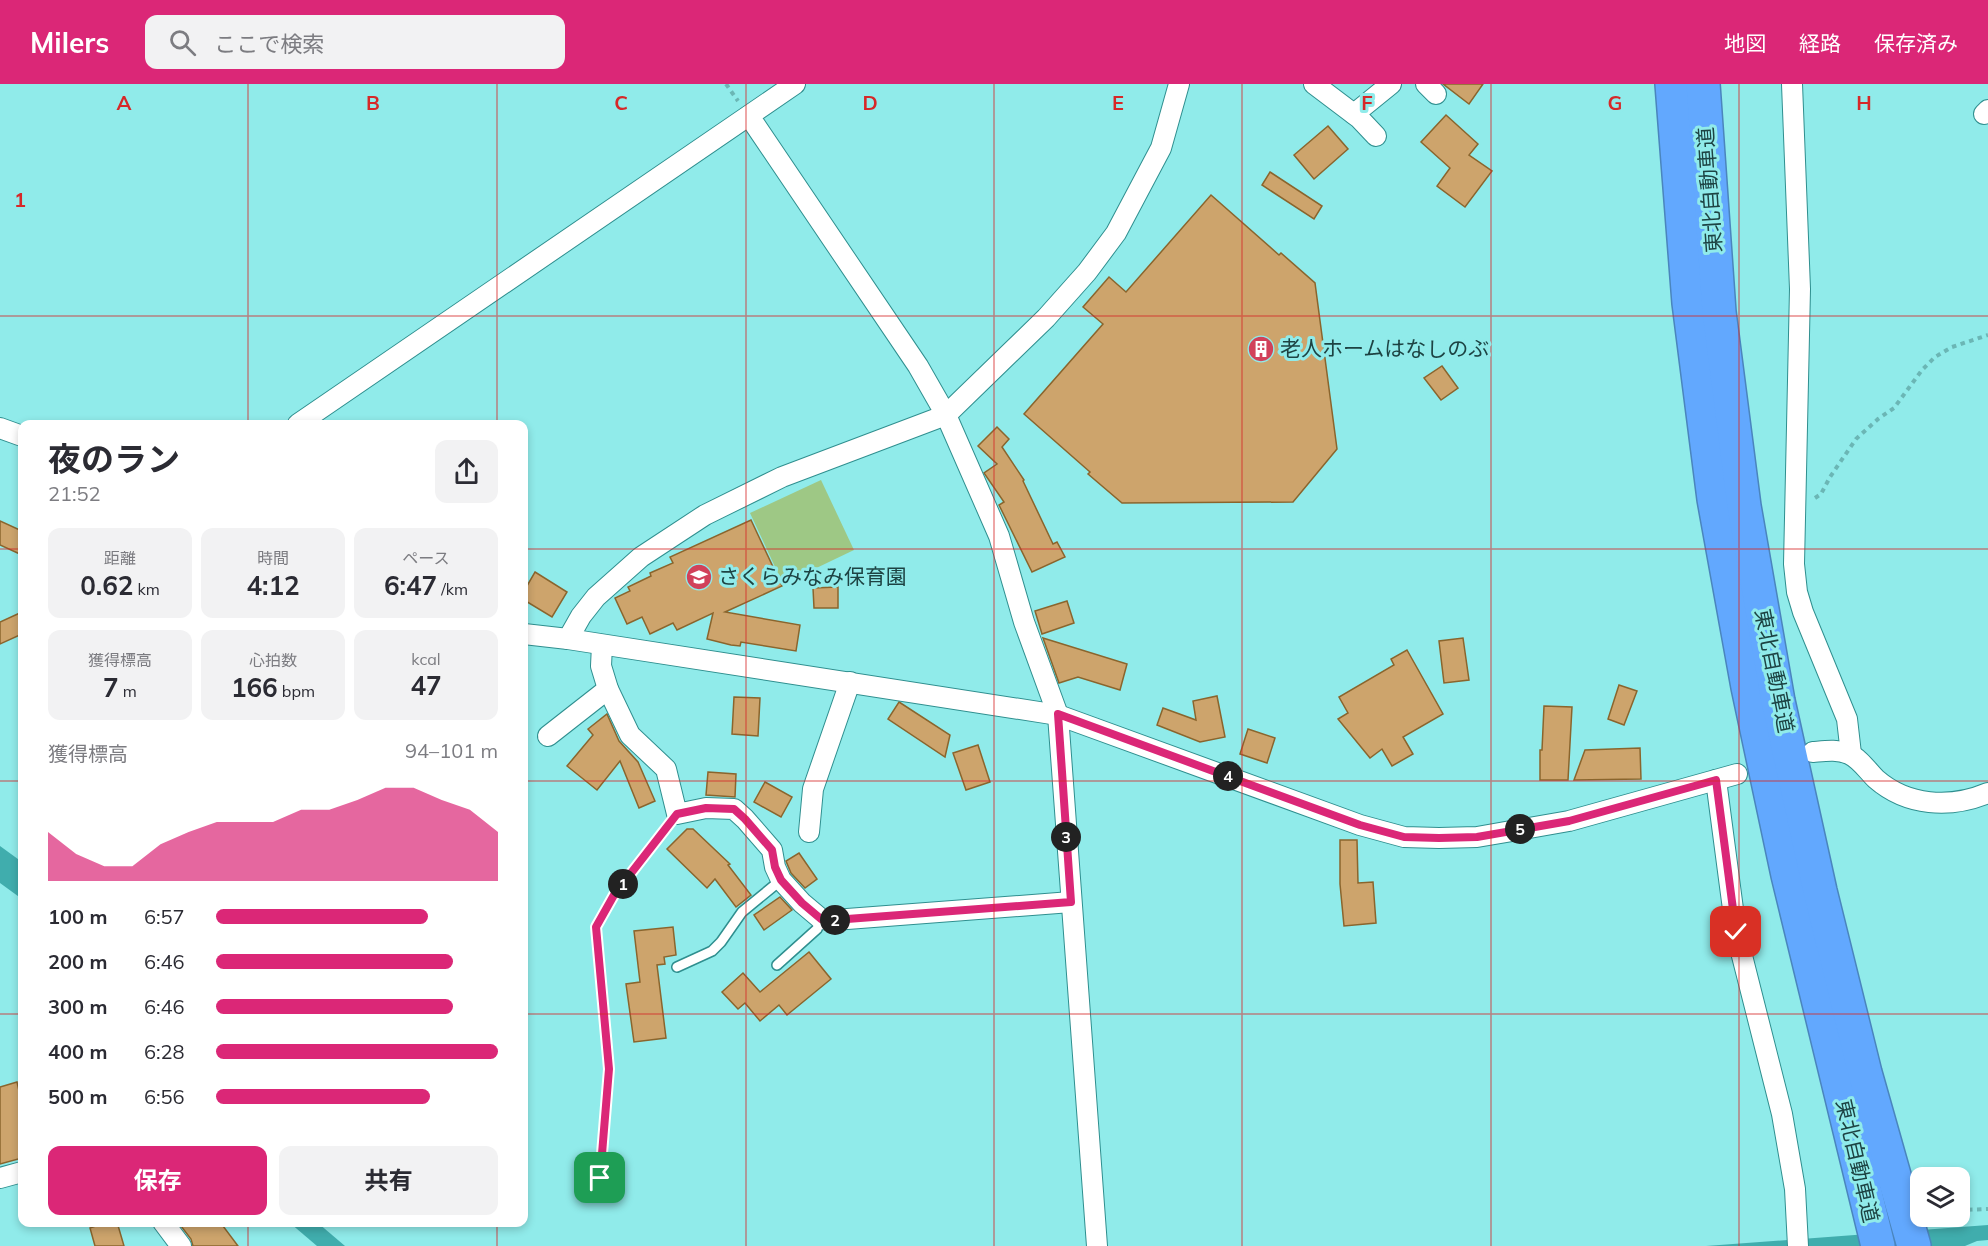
<!DOCTYPE html>
<html lang="ja">
<meta charset="utf-8">
<style>
body{margin:0;font-family:Mulish,"Noto Sans JP",sans-serif;background:#f2f2f3;color:#2b2b33;height:100vh;display:flex;flex-direction:column;font-size:22px;white-space:nowrap}
*{box-sizing:border-box;margin:0}
p{font-size:20px;color:#7c7c81}
.icon{flex:none;width:33px;height:33px;fill:none;stroke:currentColor;stroke-width:2;stroke-linecap:round;stroke-linejoin:round}
.map{position:relative;flex:1;overflow:hidden}
.drawer{position:absolute;left:18px;top:336px;width:510px;height:807px;display:flex;flex-direction:column;background:#fff;border-radius:12px;box-shadow:0 3px 9px #0003}
.drawer>*{flex:none}
.tools{position:absolute;left:1910px;top:1083px;display:grid;gap:12px}
.tools a{display:grid;place-items:center;width:60px;height:60px;border-radius:12px;background:#fff;box-shadow:0 3px 9px #0003;font-size:30px}
.pin{position:absolute;display:grid;place-items:center;width:51px;height:51px;color:#fff;margin:-26px;border-radius:12px;box-shadow:0 3px 9px #0006}
.km{position:absolute;width:30px;height:30px;margin:-15px;border-radius:50%;background:#222;color:#fff;font-size:16px;line-height:30px;text-align:center}
.round{display:grid;place-items:center;flex:none;width:63px;height:63px;border-radius:12px;background:#f2f2f3}
.summary{display:flex;align-items:center;justify-content:space-between;height:102px;padding:0 30px}
h1{font-size:33px;font-weight:700;line-height:45px}
.metrics{display:grid;grid-template-columns:repeat(3,1fr);gap:9px;height:102px;padding:6px 30px}
.metrics div{display:grid;align-content:center;border-radius:12px;background:#f2f2f3;text-align:center}
.metrics b{font-size:26px;font-weight:700}
.metrics small{font-size:16px;font-weight:400}
.metrics p{font-size:16px}
.chart{height:168px;padding:12px 30px}
.chart p{display:flex;justify-content:space-between}
.chart svg{width:100%;height:108px;margin-top:6px;fill:#db2777;opacity:.7}
.action{display:flex;gap:12px;margin-top:auto;padding:12px 30px}
.action a{flex:1;height:69px;border-radius:12px;background:#db2777;color:#fff;font-size:24px;font-weight:700;line-height:69px;text-align:center}
.action a+a{background:#f2f2f3;color:#2b2b33}
ul{padding:0 30px;list-style:none;font-size:20px}
li{display:grid;grid-template-columns:96px 72px 1fr;align-items:center;height:45px}
li i{height:15px;border-radius:8px;background:#db2777}
header{display:flex;align-items:center;gap:36px;box-sizing:border-box;height:84px;padding:0 30px;background:#db2777;color:#fff}
header strong{font-size:28px}
nav{display:flex;gap:33px;margin-inline-start:auto;font-size:21px}
.search{width:420px;height:54px;background:#f2f2f3;display:flex;align-items:center;gap:15px;box-sizing:border-box;padding:0 21px;border-radius:12px;color:#7c7c81;font-size:22px}
.map>svg:first-child{display:block}
.green{fill:#9ec885}
.water{fill:#40adad}
.building{fill:#cda46c;stroke:#8a652d;stroke-width:1.5}
.lines{fill:none;stroke-linecap:round;stroke-linejoin:round}
.lane-casing{stroke:#2f8f8f;stroke-width:12}
.street-casing{stroke:#2f8f8f;stroke-width:22}
.highway-casing{stroke:#4a85bd;stroke-width:36}
.path{stroke:#6bb6b5;stroke-width:4;stroke-dasharray:4.5 4.5;stroke-linecap:butt}
.lane{stroke:#fff;stroke-width:9}
.street{stroke:#fff;stroke-width:20}
.highway{stroke:#62a8fe;stroke-width:33}
.route-casing{stroke:#fff;stroke-width:12}
.route{stroke:#db2777;stroke-width:8}
.grid{fill:none;stroke:#d62828;stroke-width:1.5;stroke-opacity:0.55}
.labels{text-anchor:middle;stroke-width:6;stroke-linejoin:round;paint-order:stroke}
.street-label{font-size:21px;fill:#1d4343;stroke:#90ebea}
.poi-label{font-size:21px;fill:#1d4343;stroke:#90ebea;text-anchor:start}
.grid-label{font-size:20px;text-anchor:middle;font-weight:bold;fill:#d62828;stroke:#90ebea;stroke-width:6;stroke-linejoin:round;paint-order:stroke}
</style>
<header>
<strong>Milers</strong>
<div class="search"><svg class="icon" aria-label="search" viewBox="0 0 24 24"><circle cx="10" cy="10" r="6"/><path d="M15 15l6 6"/></svg>ここで検索</div>
<nav><a>地図</a><a>経路</a><a>保存済み</a></nav>
</header>
<div class="map">
<svg width="1988" height="1162" viewBox="0 0 1988 1162">
<rect width="100%" height="100%" fill="#90ebea"/>
<!-- green -->
<polygon class="green" points="821,396 854,466 783,500 750,429"/>
<!-- water -->
<g class="water">
<polygon points="0,762 22,778 22,815 0,799"/>
<polygon points="290,1139 318,1139 345,1162 317,1162"/>
<polygon points="1988,1141 1988,1156 1977,1157 1965,1162 1706,1162"/>
</g>
<!-- building -->
<g class="building">
<polygon points="1443,0 1483,0 1469,20"/>
<polygon points="1446,31 1478,60 1469,71 1492,87 1465,123 1437,102 1450,84 1421,58"/>
<polygon points="1328,42 1348,65 1314,95 1294,71"/>
<polygon points="1270,88 1322,122 1314,135 1262,101"/>
<polygon points="1211,111 1279,171 1281,169 1315,199 1337,365 1293,418 1122,419 1088,390 1090,388 1024,330 1103,240 1083,223 1109,193 1126,208"/>
<polygon points="1442,282 1458,304 1441,316 1424,294"/>
<polygon points="997,343 1009,355 1002,363 1024,396 1023,397 1053,460 1057,458 1065,473 1032,488 999,421 1004,418 984,389 997,380 978,362"/>
<polygon points="751,436 782,502 725,528 800,541 796,567 741,558 740,562 731,561 707,555 713,529 677,546 673,539 650,550 642,533 627,540 615,514 630,507 628,503 651,492 650,489 673,479 670,473"/>
<polygon points="0,437 22,447 22,471 0,461"/>
<polygon points="535,488 567,508 552,533 524,516 524,507"/>
<polygon points="838,503 838,524 814,524 813,504"/>
<polygon points="1067,517 1074,539 1042,550 1035,527"/>
<polygon points="22,528 22,550 0,560 0,538"/>
<polygon points="1043,554 1127,580 1120,606 1078,593 1059,599"/>
<polygon points="1463,554 1469,596 1444,599 1439,557"/>
<polygon points="1407,566 1443,630 1403,653 1413,670 1392,682 1382,665 1370,674 1338,635 1348,629 1339,613 1394,581 1391,575"/>
<polygon points="1619,601 1637,607 1624,641 1608,635"/>
<polygon points="1217,612 1225,653 1200,658 1157,641 1163,624 1196,636 1193,617"/>
<polygon points="734,613 760,614 758,652 732,650"/>
<polygon points="899,618 950,651 945,673 888,635"/>
<polygon points="1544,622 1572,623 1568,696 1540,696 1540,666 1542,666"/>
<polygon points="607,630 619,657 638,678 655,717 639,724 620,677 597,706 567,682 593,651 588,645"/>
<polygon points="1248,645 1275,654 1267,679 1240,670"/>
<polygon points="978,661 990,698 966,706 953,669"/>
<polygon points="1640,664 1641,695 1574,696 1585,666"/>
<polygon points="708,688 736,690 735,713 706,711"/>
<polygon points="765,698 792,713 781,733 754,718"/>
<polygon points="687,745 693,745 730,780 728,781 751,811 736,823 715,795 707,804 667,765"/>
<polygon points="1340,756 1357,756 1358,799 1373,798 1376,839 1344,842 1340,800"/>
<polygon points="799,769 817,795 805,804 791,789 786,777"/>
<polygon points="780,813 792,826 764,846 754,831"/>
<polygon points="673,843 676,871 664,873 665,880 657,881 666,954 634,958 626,900 640,898 634,847"/>
<polygon points="809,868 831,895 787,931 779,921 760,937 745,919 738,925 722,908 743,889 760,908"/>
<polygon points="17,998 22,1020 22,1074 0,1080 0,1003"/>
<polygon points="107,1138 117,1138 124,1162 95,1162 90,1144"/>
<polygon points="178,1138 220,1138 238,1162 193,1162 191,1155"/>
</g>
<g class="lines">
<!-- lane casing -->
<g class="lane-casing">
<g id="lane">
<polyline points="777,881 817,845 821,835"/>
<polyline points="677,883 712,867 721,858 742,828 781,796"/>
</g>
</g>
<!-- street casing -->
<g class="street-casing">
<g id="street">
<polyline points="1314,0 1359,34 1376,52"/>
<polyline points="1426,0 1436,10"/>
<polyline points="1792,0 1800,205 1794,480 1797,508 1803,528 1847,635 1851,670"/>
<polyline points="1354,30 1391,0"/>
<polyline points="1984,30 1988,26"/>
<polyline points="749,32 918,282 946,331 999,452 1024,538 1058,631 1097,1162"/>
<polyline points="298,340 795,0"/>
<polyline points="0,344 22,352"/>
<polyline points="524,550 568,555 1058,631 1360,741 1404,753 1439,754 1477,753 1569,737 1737,690"/>
<polyline points="568,555 581,532 596,513 641,473 705,431 782,393 946,331 1046,234 1087,188 1116,149 1161,64 1179,0"/>
<polyline points="602,561 601,582 608,605 630,651 666,685 677,730 706,724 734,725 745,735 772,766 775,783 781,796 802,819 821,835 834,836 1071,818"/>
<polyline points="548,652 608,605"/>
<path d="M 1813,668 C 1825,667 1837,665 1849,670 C 1859,674 1868,687 1876,695 C 1907,722 1950,725 1988,709"/>
<polyline points="1716,696 1736,848 1782,1030 1795,1105 1798,1162"/>
<polyline points="809,748 813,705 850,598"/>
<polyline points="0,1094 22,1088"/>
<polyline points="163,1138 181,1162"/>
</g>
</g>
<!-- highway casing -->
<g class="highway-casing">
<g id="highway">
<polyline points="1672,0 1689,219 1714,415 1748,603 1788,791 1878,1162"/>
<polyline points="1703,0 1719,228 1744,422 1778,617 1820,807 1865,989 1914,1162"/>
</g>
</g>
<!-- path -->
<g class="path">
<polyline points="726,0 738,17"/>
<polyline points="1815,414 1821,410 1830,393 1856,355 1878,335 1894,324 1922,286 1935,273 1952,263 1988,251"/>
<polyline points="600,1094 609,985 596,843 614,811 666,744"/>
<polyline points="1959,1126 1988,1125"/>
</g>
<!-- lane -->
<use href="#lane" class="lane"/>
<!-- street -->
<use href="#street" class="street"/>
<!-- highway -->
<use href="#highway" class="highway"/>
</g>
<g class="lines">
<!-- route casing -->
<g class="route-casing">
<polyline id="route" points="600,1094 609,985 596,843 614,811 677,730 706,724 734,725 745,735 772,766 775,783 781,796 802,819 821,835 834,836 1071,818 1058,630 1360,741 1404,753 1439,754 1477,753 1569,737 1716,696 1736,848"/>
</g>
<!-- route -->
<use href="#route" class="route"/>
</g>
<!-- grid -->
<path class="grid" d="M 248,0 L 248,340M 497,0 L 497,340M 746,0 L 746,1162M 994,0 L 994,1162M 1242,0 L 1242,1162M 1491,0 L 1491,1162M 1739,0 L 1739,1162M 0,232 L 1988,232M 0,465 L 22,465M 524,465 L 1988,465M 0,697 L 22,697M 524,697 L 1988,697M 0,930 L 22,930M 524,930 L 1988,930M 248,1138 L 248,1162M 497,1138 L 497,1162"/>
<!-- icons -->
<defs>
<g id="building-disc" transform="scale(1.35)"><circle r="9.5" fill="#d1415a" stroke="#90ebea"/><path d="M-4-6H4V6H1V3H-1V6H-4ZM-2.5-4.3h1.7v1.8h-1.7ZM.8-4.3h1.7v1.8H.8ZM-2.5-1h1.7V.8h-1.7ZM.8-1h1.7V.8H.8Z" fill="#fff"/></g>
<g id="school-disc" transform="scale(1.35)"><circle r="9.5" fill="#d1415a" stroke="#90ebea"/><path d="M0-5L7-2L0 1L-7-2ZM-4 1L0 2.5L4 1V4Q0 6-4 4Z" fill="#fff"/></g>
</defs>
<g fill-rule="evenodd">
<use href="#building-disc" x="1261" y="265"/>
<use href="#school-disc" x="699" y="493"/>
</g>
<g class="labels">
<!-- street labels -->
<g class="street-label">
<text transform="translate(1710 106) rotate(-94)" y="7">東北自動車道</text>
<text transform="translate(1774 587) rotate(79)" y="7">東北自動車道</text>
<text transform="translate(1857 1077) rotate(77)" y="7">東北自動車道</text>
</g>
<!-- poi labels -->
<g class="poi-label">
<text x="1280" y="272">老人ホームはなしのぶ</text>
<text x="718" y="500">さくらみなみ保育園</text>
</g>
</g>
<g class="grid-label">
<text x="124" y="26">A</text>
<text x="373" y="26">B</text>
<text x="621" y="26">C</text>
<text x="870" y="26">D</text>
<text x="1118" y="26">E</text>
<text x="1367" y="26">F</text>
<text x="1615" y="26">G</text>
<text x="1864" y="26">H</text>
<text x="20" y="123">1</text>
</g>
</svg>
<div class="tools">
<a><svg class="icon" aria-label="layers" viewBox="0 0 24 24"><path d="M12 4l9 5-9 5-9-5zM3 14l9 5 9-5"/></svg></a>
</div>
<div class="pin" style="left:600px;top:1094px;background:#1e9e55"><svg class="icon" aria-label="arrive" viewBox="0 0 24 24"><path d="M6 21V4h12l-3 4 3 4H6"/></svg></div>
<div class="pin" style="left:1736px;top:848px;background:#d93025"><svg class="icon" aria-label="check" viewBox="0 0 24 24"><path d="M5 12l5 5 9-10"/></svg></div>
<b class="km" style="left:623px;top:800px">1</b>
<b class="km" style="left:835px;top:836px">2</b>
<b class="km" style="left:1066px;top:753px">3</b>
<b class="km" style="left:1228px;top:692px">4</b>
<b class="km" style="left:1520px;top:745px">5</b>
<section class="drawer">
<div class="summary"><div><h1>夜のラン</h1><p>21:52</p></div><a class="round"><svg class="icon" aria-label="share" viewBox="0 0 24 24"><path d="M12 15V3M7 8l5-5 5 5M5 13v7h14v-7"/></svg></a></div>
<div class="metrics">
<div><p>距離</p><b>0.62<small> km</small></b></div>
<div><p>時間</p><b>4:12</b></div>
<div><p>ペース</p><b>6:47<small> /km</small></b></div>
</div>
<div class="metrics">
<div><p>獲得標高</p><b>7<small> m</small></b></div>
<div><p>心拍数</p><b>166<small> bpm</small></b></div>
<div><p>kcal</p><b>47</b></div>
</div>
<div class="chart"><p><span>獲得標高</span>94–101 m</p>
<svg viewBox="0 0 160 44" preserveAspectRatio="none"><path d="M0 44V24L10 33L20 38L30 38L40 29L50 24L60 20L70 20L80 20L90 15L100 15L110 11L120 6L130 6L140 11L150 15L160 24V44z"/></svg>
</div>
<ul>
<li><b>100 m</b>6:57<i style="width:75%"></i></li>
<li><b>200 m</b>6:46<i style="width:84%"></i></li>
<li><b>300 m</b>6:46<i style="width:84%"></i></li>
<li><b>400 m</b>6:28<i style="width:100%"></i></li>
<li><b>500 m</b>6:56<i style="width:76%"></i></li>
</ul>
<div class="action"><a>保存</a><a>共有</a></div>
</section>
</div>
